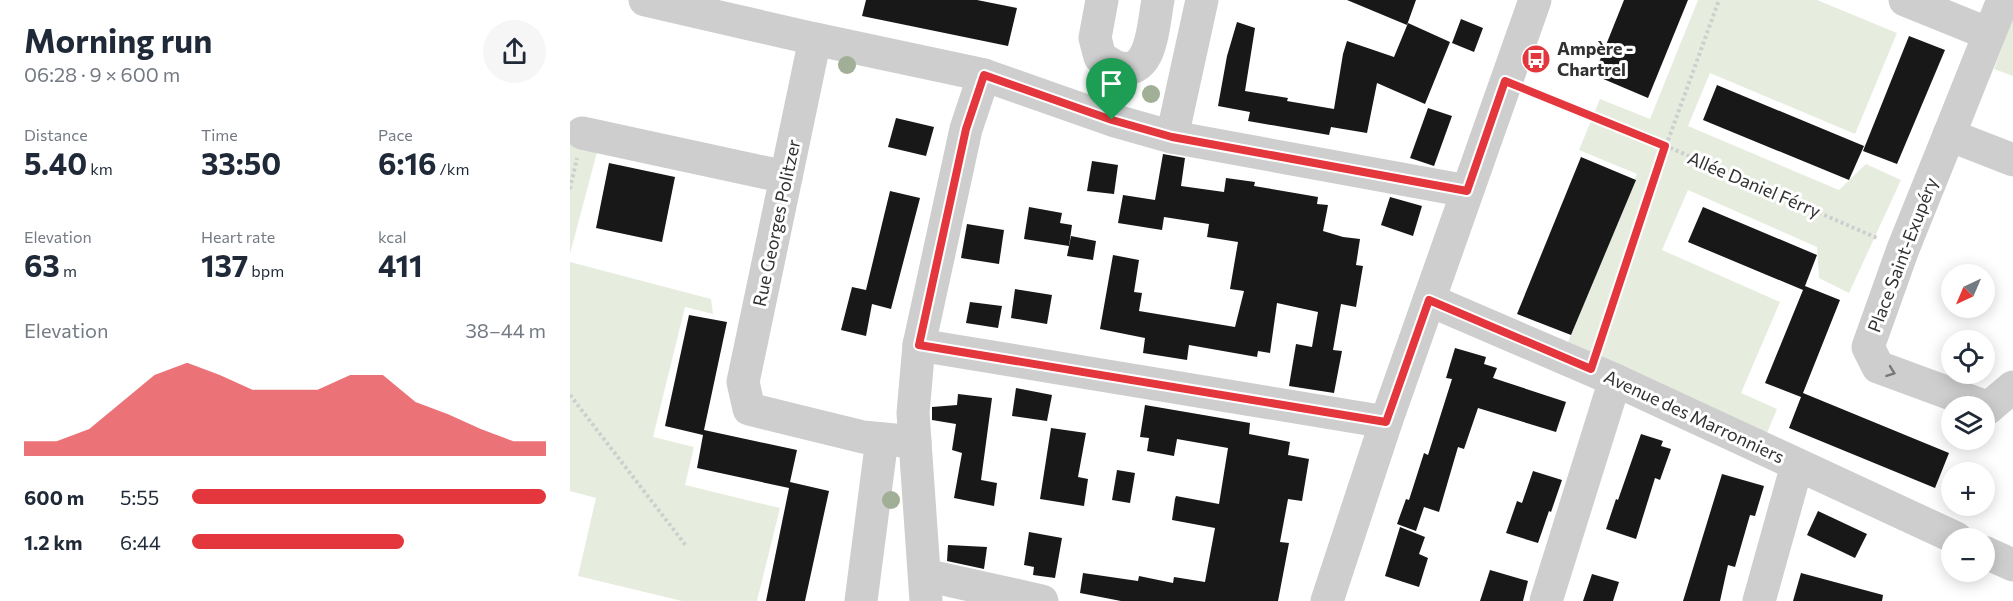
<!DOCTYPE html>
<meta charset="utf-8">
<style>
body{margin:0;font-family:Commissioner,sans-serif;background:#f6f6f7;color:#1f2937;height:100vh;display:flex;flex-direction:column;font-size:22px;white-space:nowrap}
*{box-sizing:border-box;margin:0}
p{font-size:20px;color:#747a83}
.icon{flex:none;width:33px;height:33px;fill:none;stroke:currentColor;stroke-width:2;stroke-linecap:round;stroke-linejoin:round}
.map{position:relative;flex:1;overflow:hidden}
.side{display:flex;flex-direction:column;background:#fff;width:570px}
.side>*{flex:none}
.needle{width:39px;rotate:224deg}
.buttons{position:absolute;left:1371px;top:264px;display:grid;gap:12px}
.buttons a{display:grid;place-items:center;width:54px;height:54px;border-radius:50%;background:#fff;box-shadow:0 3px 15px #0003;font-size:30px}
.pin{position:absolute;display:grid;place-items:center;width:51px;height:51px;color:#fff;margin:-62px -26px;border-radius:50% 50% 50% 0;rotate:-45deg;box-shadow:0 0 6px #0007}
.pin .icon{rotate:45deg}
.round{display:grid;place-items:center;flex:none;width:63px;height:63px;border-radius:32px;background:#f6f6f7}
.summary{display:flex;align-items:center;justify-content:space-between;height:102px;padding:0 24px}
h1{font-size:33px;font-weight:700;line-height:45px}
.metrics{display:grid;grid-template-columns:repeat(3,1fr);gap:9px;height:102px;padding:6px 24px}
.metrics div{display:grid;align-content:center}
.metrics b{font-size:30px;font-weight:700}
.metrics small{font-size:16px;font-weight:400}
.metrics p{font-size:16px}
.chart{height:168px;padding:12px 24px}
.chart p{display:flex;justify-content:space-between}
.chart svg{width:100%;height:108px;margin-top:6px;fill:#e3373d;opacity:.7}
ul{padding:0 24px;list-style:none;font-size:20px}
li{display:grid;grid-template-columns:96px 72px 1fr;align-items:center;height:45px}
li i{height:15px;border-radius:8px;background:#e3373d}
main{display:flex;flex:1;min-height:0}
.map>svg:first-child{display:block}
.green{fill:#e6eddf}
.building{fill:#181818}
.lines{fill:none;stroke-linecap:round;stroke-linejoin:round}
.path{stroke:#cecece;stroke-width:4;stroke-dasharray:3 3;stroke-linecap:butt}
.minor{stroke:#cecece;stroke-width:33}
.tree{fill:#a0af95}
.oneway{stroke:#787878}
.route-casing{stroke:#fff;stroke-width:12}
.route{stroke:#e3373d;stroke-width:8}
.labels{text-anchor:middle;stroke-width:6;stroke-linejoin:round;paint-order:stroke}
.poi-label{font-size:18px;font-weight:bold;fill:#313131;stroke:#fff;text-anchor:start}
.street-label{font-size:18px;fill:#313131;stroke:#fff}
</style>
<main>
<section class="side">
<div class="summary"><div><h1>Morning run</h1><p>06:28 · 9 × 600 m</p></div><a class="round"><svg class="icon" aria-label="share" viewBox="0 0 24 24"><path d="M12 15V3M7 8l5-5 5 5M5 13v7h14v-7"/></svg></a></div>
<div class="metrics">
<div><p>Distance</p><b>5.40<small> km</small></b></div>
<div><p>Time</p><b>33:50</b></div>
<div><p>Pace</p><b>6:16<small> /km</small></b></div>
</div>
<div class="metrics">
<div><p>Elevation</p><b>63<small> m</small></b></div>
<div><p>Heart rate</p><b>137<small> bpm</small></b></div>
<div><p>kcal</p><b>411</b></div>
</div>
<div class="chart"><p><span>Elevation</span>38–44 m</p>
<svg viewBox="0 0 160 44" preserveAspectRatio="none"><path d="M0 44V38L10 38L20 33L30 22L40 11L50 6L60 11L70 17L80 17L90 17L100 11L110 11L120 22L130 27L140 33L150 38L160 38V44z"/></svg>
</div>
<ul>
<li><b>600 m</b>5:55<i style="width:100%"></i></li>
<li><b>1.2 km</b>6:44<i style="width:60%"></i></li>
</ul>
</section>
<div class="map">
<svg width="1443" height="601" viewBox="0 0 1443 601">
<rect width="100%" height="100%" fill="#fff"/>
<!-- green -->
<g class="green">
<polygon points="1128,0 1247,0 1327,33 1285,134 1140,73 1118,126 1269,190 1296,164 1331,180 1279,293 1249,278 1247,247 1118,190 1092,250 1210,302 1171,393 1207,409 1197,433 996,347 1067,174 1009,150 1030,99 1080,119"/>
<polygon points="1443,17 1443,76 1424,69"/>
<polygon points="0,145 27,152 0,254"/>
<polygon points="0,262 141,299 143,314 115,307 83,437 124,447 115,485 210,508 187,601 112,601 8,576 26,498 0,491"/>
</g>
<!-- building -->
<g class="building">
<polygon points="296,0 407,0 447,8 438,46 292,16"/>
<polygon points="777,0 846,0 837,25"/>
<polygon points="1054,0 1118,0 1078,98 1024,75"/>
<polygon points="891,19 913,28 904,52 882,43"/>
<polygon points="667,22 685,28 675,91 718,98 717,101 764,109 773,54 777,41 824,57 838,23 880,42 855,104 807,83 797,133 761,127 759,135 678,121 680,112 648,106 657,56"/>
<polygon points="1339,36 1375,50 1327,164 1293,151"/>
<polygon points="1147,85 1294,146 1279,180 1133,120"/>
<polygon points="858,108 882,116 864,166 840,158"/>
<polygon points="326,118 364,127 356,156 318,147"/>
<polygon points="593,154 615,158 611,186 654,192 656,178 685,182 684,186 748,197 747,204 758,205 753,231 773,237 790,239 786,265 793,266 786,307 771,304 763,350 772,351 764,393 719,386 726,344 742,347 748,312 707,303 700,353 688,351 687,357 619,345 617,360 573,353 575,338 530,329 543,255 569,260 564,292 572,293 569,311 665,327 674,291 660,289 668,242 637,237 639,224 594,217 592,230 548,223 553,195 585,200"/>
<polygon points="1011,157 1066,180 1001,335 947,314"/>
<polygon points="522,161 548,165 544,194 517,191"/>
<polygon points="39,163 105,177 92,242 26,228"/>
<polygon points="320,191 350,198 321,309 302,304 296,336 271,330 282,287 296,290"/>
<polygon points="820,197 852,206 843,236 811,225"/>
<polygon points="459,207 492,213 490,223 502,225 499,246 454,239"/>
<polygon points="1133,207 1247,255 1235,286 1270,300 1233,393 1379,453 1365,488 1219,428 1231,397 1195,383 1233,290 1118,242"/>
<polygon points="397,224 434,230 429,264 391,258"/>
<polygon points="501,236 526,241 523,260 497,256"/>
<polygon points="445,289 482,295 477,324 441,318"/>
<polygon points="400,302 432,306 428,328 396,323"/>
<polygon points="119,315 157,322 134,430 227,450 220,482 259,491 235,601 196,601 219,488 127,468 133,435 95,426"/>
<polygon points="885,348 916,357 914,364 927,368 923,378 996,402 986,432 908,408 894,449 888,447 869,512 854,507 846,531 827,524 836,499 839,500 854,453 858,455 882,379 876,378"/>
<polygon points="446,388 482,395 477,421 442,416"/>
<polygon points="388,394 422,398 411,480 427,483 424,506 384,498 392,453 382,450 386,424 362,420 362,407 387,405"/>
<polygon points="575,405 680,423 679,434 720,442 718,455 739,459 732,501 718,499 710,542 719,543 708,601 551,601 510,593 513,573 568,581 569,576 603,583 604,577 635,582 645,528 602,520 605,499 606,496 649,504 658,448 607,439 604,456 577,451 579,438 570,437"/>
<polygon points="481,428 516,433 508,477 518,479 514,506 470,499"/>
<polygon points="1071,434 1093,441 1091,446 1101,449 1090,480 1085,478 1066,539 1036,529 1046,499 1048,500"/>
<polygon points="547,470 565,473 560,503 542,500"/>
<polygon points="963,471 992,480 981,512 979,511 968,543 936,533 947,501 952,503"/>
<polygon points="1152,474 1194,486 1185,516 1180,515 1165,567 1158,565 1150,601 1113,601"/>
<polygon points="1248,511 1297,534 1285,558 1237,535"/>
<polygon points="830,527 855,537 849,554 858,558 849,587 815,576"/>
<polygon points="459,532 492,538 485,578 463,575 464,567 454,565"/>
<polygon points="378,545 417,547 414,569 377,561"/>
<polygon points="920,570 958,581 953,601 910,601"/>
<polygon points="1231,573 1313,595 1312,601 1223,601"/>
<polygon points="1022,574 1049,582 1043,601 1013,601"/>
</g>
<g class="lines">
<!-- path -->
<g class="path">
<polyline points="961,92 1096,146 1307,238"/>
<polyline points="0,189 7,158"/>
<polyline points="1029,345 1096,146 1149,0"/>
<polyline points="0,395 117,547"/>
</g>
<!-- minor -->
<g class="minor">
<polyline points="75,0 245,39"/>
<path d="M 532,0 L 525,38 L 530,57 C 535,60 541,65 547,67 C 583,78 583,24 588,0"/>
<polyline points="1335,0 1419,34"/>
<polyline points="12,133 216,177"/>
<polyline points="1379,135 1433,0"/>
<polyline points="602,137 632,0"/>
<polyline points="859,300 1045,380 1386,538"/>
<polyline points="349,345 816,422"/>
<polyline points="1414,406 1308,367 1298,347 1333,249 1379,135 1443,160"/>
<polyline points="1414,407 1418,408 1443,387"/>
<polyline points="345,442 293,437 179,409 173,382 245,39 414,75 542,120 602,137 897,191"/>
<polyline points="1414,552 1443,565"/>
<polyline points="355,575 472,601"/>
<polyline points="291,601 312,439"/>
<polyline points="356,601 343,413 349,345 396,129 414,75"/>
<polyline points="757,601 816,422 965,0"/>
<polyline points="976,601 1045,380"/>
<polyline points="1189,601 1227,465"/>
</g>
</g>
<!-- trees -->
<g class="tree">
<circle cx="277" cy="65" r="9"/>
<circle cx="581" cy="94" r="9"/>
<circle cx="321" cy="500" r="9"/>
</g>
<!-- one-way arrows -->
<defs><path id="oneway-chevron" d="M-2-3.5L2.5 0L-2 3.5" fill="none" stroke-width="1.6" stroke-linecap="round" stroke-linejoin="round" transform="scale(1.5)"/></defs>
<use class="oneway" href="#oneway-chevron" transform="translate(1321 372) rotate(20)"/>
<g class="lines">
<!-- route casing -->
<g class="route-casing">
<polygon id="route" points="414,75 542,120 602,137 897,191 935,81 1095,146 1021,369 859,300 816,422 349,345 396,129"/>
</g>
<!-- route -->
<use href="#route" class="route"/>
</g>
<!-- icons -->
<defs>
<g id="bus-disc" transform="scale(1.5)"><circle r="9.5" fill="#e3373d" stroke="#fff"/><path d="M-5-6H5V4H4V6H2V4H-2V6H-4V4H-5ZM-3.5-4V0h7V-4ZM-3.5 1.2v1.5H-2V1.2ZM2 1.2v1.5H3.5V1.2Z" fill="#fff"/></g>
</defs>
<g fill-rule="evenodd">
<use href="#bus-disc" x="966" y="59"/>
</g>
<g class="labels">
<!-- poi labels -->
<g class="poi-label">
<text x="987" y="55">Ampère -<tspan x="987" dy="21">Chartrel</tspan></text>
</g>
<!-- street labels -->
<g class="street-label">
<text transform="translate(1184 185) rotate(23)" y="6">Allée Daniel Férry</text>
<text transform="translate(207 223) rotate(-78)" y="6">Rue Georges Politzer</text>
<text transform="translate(1333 255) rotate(-69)" y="6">Place Saint-Exupéry</text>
<text transform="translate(1124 417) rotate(25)" y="6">Avenue des Marronniers</text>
</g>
</g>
</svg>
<div class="buttons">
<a><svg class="needle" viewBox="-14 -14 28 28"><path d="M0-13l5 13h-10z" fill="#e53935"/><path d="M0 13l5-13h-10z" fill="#747a83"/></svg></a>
<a><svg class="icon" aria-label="locate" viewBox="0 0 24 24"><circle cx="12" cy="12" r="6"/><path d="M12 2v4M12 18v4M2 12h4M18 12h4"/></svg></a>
<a><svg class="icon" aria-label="layers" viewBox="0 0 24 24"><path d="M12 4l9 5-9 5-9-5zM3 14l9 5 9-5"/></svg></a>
<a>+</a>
<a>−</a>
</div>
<div class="pin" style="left:542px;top:120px;background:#1e9e55"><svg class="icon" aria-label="arrive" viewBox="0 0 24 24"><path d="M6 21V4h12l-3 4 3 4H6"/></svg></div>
</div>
</main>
